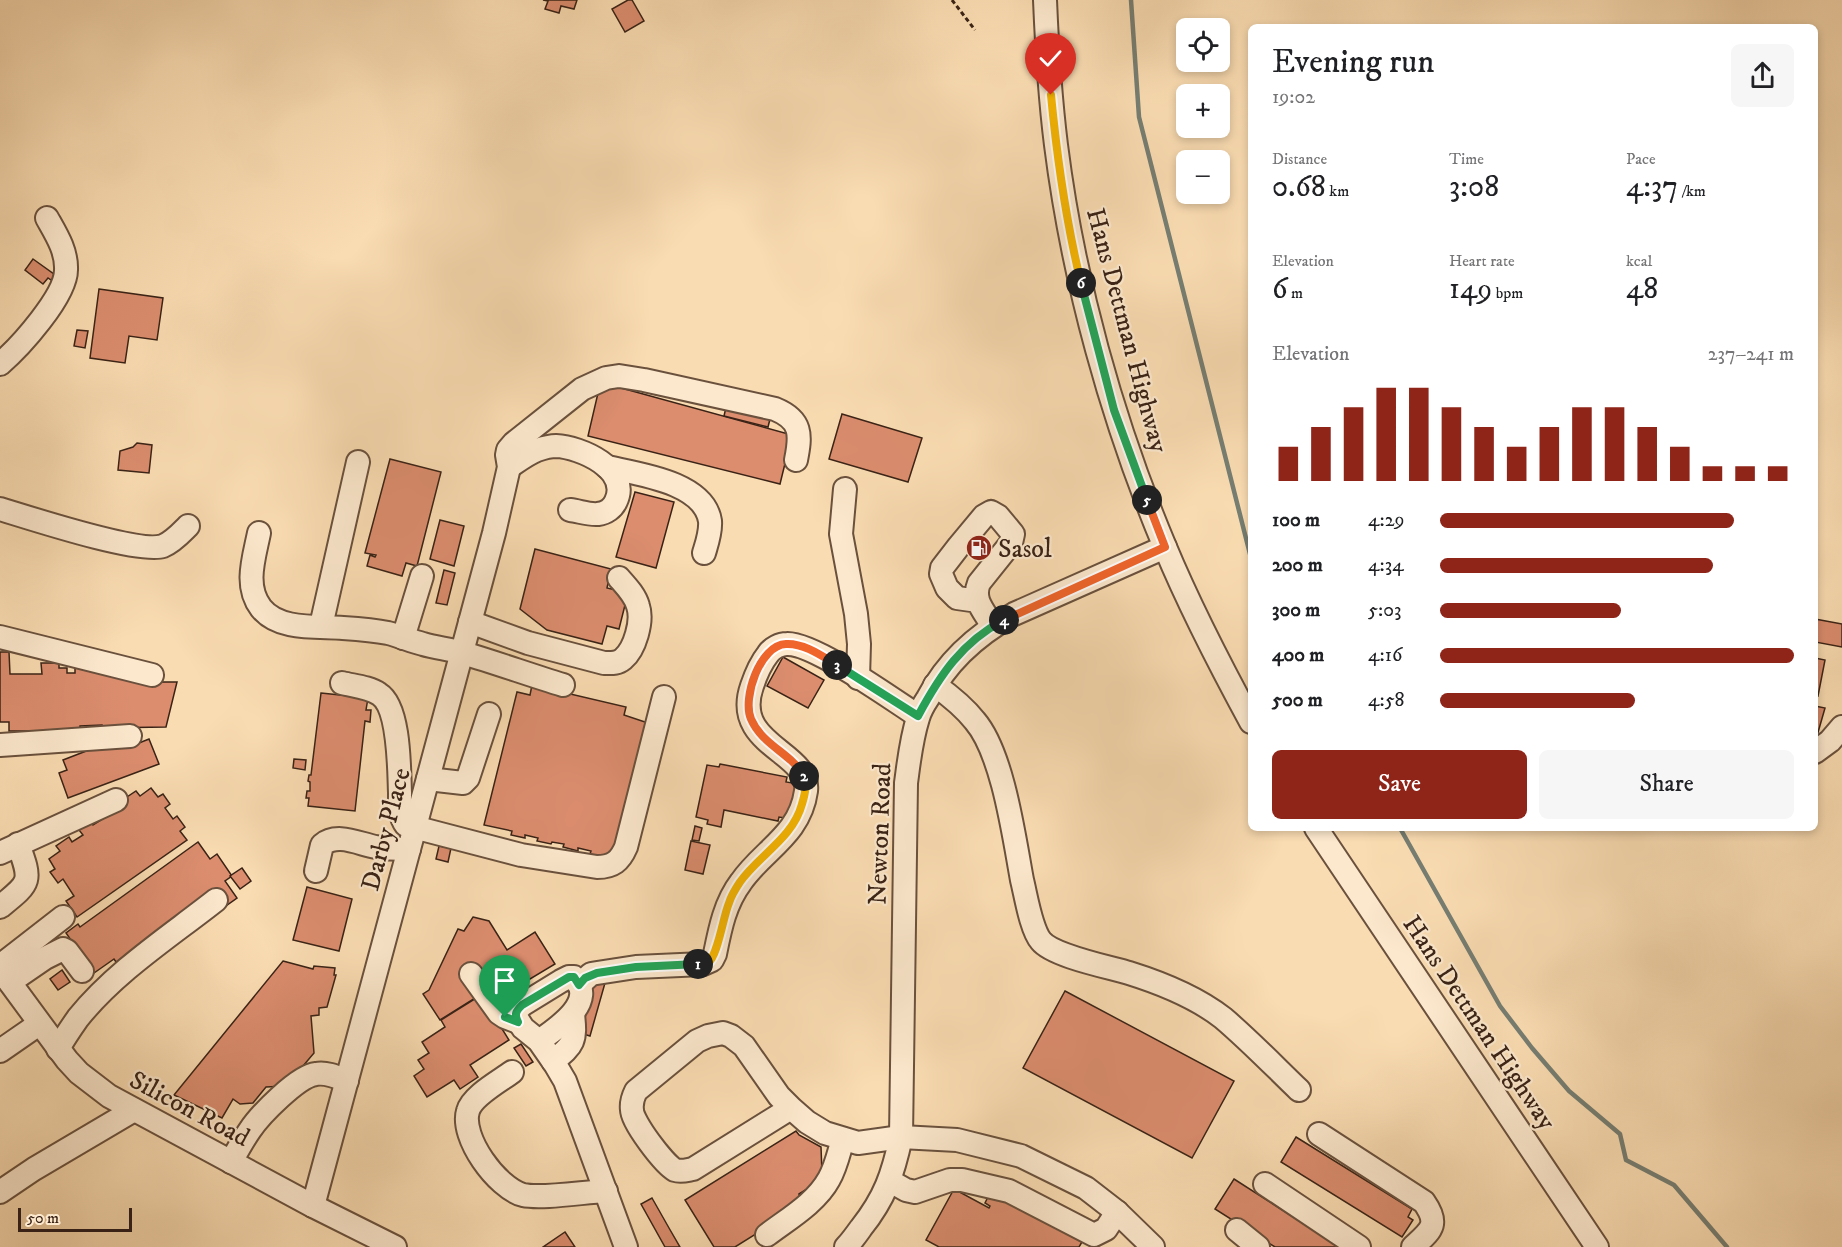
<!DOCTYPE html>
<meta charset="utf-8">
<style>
body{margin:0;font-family:"IM FELL DW Pica",serif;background:#f6f6f6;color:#202124;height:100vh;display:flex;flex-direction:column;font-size:22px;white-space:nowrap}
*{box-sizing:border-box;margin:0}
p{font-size:20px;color:#757577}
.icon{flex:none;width:33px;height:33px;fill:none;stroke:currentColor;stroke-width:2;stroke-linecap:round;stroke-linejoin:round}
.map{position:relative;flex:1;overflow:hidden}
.side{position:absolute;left:1248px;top:24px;width:570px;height:807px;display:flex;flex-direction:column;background:#fff;border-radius:9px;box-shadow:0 3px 9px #0003}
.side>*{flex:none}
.fabs{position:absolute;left:1176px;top:18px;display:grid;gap:12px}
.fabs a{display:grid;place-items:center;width:54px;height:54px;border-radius:9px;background:#fff;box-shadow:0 3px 9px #0003;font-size:30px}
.scale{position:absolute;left:18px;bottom:15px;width:114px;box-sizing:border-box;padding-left:6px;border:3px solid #3a2316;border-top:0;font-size:16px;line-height:21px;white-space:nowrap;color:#3a2316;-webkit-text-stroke:4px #fce8cd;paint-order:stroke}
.pin{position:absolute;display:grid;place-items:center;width:51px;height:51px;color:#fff;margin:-62px -26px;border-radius:50% 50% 50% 0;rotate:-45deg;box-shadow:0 0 6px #0007}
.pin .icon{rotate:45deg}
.km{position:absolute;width:30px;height:30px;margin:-15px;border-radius:50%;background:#222;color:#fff;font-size:16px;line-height:30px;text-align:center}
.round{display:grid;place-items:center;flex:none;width:63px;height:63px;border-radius:9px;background:#f6f6f6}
.head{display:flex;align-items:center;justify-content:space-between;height:102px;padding:0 24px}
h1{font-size:33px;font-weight:600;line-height:45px}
.metrics{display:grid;grid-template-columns:repeat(3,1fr);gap:9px;height:102px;padding:6px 24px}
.metrics div{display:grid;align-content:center}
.metrics b{font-size:30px;font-weight:600}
.metrics small{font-size:16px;font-weight:400}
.metrics p{font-size:16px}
.chart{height:168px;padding:12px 24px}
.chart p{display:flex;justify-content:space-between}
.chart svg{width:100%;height:108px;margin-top:6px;stroke:#8f2418;stroke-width:6}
.action{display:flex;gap:12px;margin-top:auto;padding:12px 24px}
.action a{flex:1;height:69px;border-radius:9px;background:#8f2418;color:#fff;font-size:24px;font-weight:600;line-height:69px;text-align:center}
.action a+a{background:#f6f6f6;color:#202124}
ul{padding:0 24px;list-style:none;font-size:20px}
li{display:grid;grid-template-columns:96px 72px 1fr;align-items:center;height:45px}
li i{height:15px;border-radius:8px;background:#8f2418}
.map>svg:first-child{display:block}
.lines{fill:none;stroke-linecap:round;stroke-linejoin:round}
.stream{stroke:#767e72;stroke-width:4.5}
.building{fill:#db8d6e;stroke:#3a2316;stroke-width:1.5}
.minor-casing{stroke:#6a513d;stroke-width:26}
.path{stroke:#3a2316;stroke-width:3;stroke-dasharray:4.5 3;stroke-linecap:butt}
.minor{stroke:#fce8cd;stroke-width:22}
.split-1-casing{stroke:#fff;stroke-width:12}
.split-2-casing{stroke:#fff;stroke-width:12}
.split-3-casing{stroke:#fff;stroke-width:12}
.split-4-casing{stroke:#fff;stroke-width:12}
.split-5-casing{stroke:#fff;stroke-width:12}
.split-6-casing{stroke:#fff;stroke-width:12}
.split-7-casing{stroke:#fff;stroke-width:12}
.split-1{stroke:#22a559;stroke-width:8}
.split-2{stroke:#f5b400;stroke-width:8}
.split-3{stroke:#f0652b;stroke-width:8}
.split-4{stroke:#22a559;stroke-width:8}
.split-5{stroke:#f0652b;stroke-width:8}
.split-6{stroke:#22a559;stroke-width:8}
.split-7{stroke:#f5b400;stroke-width:8}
.labels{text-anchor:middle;stroke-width:4.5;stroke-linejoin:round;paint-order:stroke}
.street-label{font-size:26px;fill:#3a2316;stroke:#fce8cd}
.poi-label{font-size:26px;fill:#3a2316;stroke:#fce8cd;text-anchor:start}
</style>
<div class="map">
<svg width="1842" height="1247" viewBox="0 0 1842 1247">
<rect width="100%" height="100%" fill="#fadcb2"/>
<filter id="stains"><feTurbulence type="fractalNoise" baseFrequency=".00333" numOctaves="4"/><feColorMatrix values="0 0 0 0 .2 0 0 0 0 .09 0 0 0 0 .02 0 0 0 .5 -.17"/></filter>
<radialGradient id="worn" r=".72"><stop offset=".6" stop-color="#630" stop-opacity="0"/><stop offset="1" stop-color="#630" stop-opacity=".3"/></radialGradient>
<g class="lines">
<!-- stream -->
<g class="stream">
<polyline points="1131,0 1139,117 1251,558"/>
<polyline points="1400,828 1500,1006 1532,1048 1569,1091 1620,1134 1626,1160 1674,1185 1727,1247"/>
</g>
</g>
<!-- building -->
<g class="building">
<polygon points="543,0 577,0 574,9 561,6 559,13 545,9 548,1"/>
<polygon points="628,0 632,0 644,21 625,32 612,9"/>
<polygon points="33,259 58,277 54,282 48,278 43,284 25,270"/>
<polygon points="99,289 163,298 157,340 129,336 125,363 90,358"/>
<polygon points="77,330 88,331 85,348 74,346"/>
<polygon points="614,386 792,435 780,484 588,436 598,393"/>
<polygon points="727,403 771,415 768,427 724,416"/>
<polygon points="842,414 922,438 908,482 829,459"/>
<polygon points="137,443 152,445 149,473 118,470 120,451 133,447"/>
<polygon points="390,459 441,472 417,566 406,563 402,576 367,566 370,555 375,557 376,555 365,553"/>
<polygon points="635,492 674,502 656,568 616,557"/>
<polygon points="440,520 464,526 454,566 430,559"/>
<polygon points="535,549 611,569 607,588 628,593 619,629 607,626 602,644 547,630 520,609"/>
<polygon points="444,570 455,573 447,605 436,603"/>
<polygon points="1815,619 1842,624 1842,647 1815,642"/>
<polygon points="0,652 9,652 10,674 42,674 41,663 59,663 59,668 67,668 67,673 75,673 75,664 92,664 92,672 119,671 133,675 133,682 177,682 166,727 102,728 102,725 80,726 80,731 9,731 9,722 0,722"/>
<polygon points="783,657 824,680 808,708 767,686"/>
<polygon points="1815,658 1825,660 1818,696 1815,695"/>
<polygon points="532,685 626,707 624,715 651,724 618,858 605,855 604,857 590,854 591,851 578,848 578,851 563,847 564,844 552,842 551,844 537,841 538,838 525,835 525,838 511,835 512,831 484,825 517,692 530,695"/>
<polygon points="321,693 368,698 366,710 371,710 370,722 365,721 355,811 308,806 309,798 306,798 307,791 310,791 310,782 308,781 309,775 311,775"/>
<polygon points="1815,706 1825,708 1817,736 1815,735"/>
<polygon points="125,736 129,747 149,739 159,764 68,798 59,773 67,770 63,760"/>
<polygon points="294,759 306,760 305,770 293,768"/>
<polygon points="720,764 787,777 786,782 799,784 792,819 779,817 778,821 724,810 721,827 707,824 708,820 696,817 707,765 719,767"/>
<polygon points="151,788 158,797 163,794 170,804 165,808 173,819 177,816 185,827 180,831 187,840 77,917 66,901 74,896 63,879 58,883 50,872 55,869 49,859 60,851 56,846 69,837 72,842 83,835 79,830 91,821 93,825 127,804 124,799 136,791 140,796"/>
<polygon points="695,826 702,828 699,841 692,840"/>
<polygon points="691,841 710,845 703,874 685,870"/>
<polygon points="198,842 210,859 217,854 232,876 225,881 237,898 137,969 127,954 116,962 114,959 94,973 66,933 78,924 80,927"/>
<polygon points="439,846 451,848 448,862 436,859"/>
<polygon points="242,868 251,881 240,889 230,876"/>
<polygon points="307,887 352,899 339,951 293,940"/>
<polygon points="473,917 489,921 507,950 535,932 555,964 525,982 521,977 494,993 491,988 440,1020 423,994 429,990 458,929 464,931"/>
<polygon points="283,961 313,969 314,966 335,968 334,975 336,975 327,1007 319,1008 319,1015 311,1016 314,1053 286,1086 266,1087 253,1103 240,1104 233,1099 222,1118 174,1095"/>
<polygon points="62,970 70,982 58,990 50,979"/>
<polygon points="595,980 605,983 590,1036 580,1033"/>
<polygon points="1065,991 1234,1081 1192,1158 1023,1068"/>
<polygon points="481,995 509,1040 470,1065 478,1077 460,1089 454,1080 427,1097 414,1076 424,1069 418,1060 429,1053 422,1042 445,1027 441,1020"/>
<polygon points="521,1044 533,1062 526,1066 514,1048"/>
<polygon points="796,1131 799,1135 821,1147 822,1173 825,1178 799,1194 800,1202 788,1214 735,1247 714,1247 685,1200"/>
<polygon points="1296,1137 1412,1209 1408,1217 1413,1220 1402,1237 1281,1162"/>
<polygon points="1234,1179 1340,1247 1275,1247 1215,1209"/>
<polygon points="954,1189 989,1208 990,1206 985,1203 990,1193 996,1195 1082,1242 1079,1247 939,1247 926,1240"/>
<polygon points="652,1198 669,1228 680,1247 665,1247 641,1204"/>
<polygon points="565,1232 575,1247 543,1247"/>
</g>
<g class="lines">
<!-- minor casing -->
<g class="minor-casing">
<g id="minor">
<path d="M 1045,0 C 1047,48 1050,97 1056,145 C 1073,280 1112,421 1165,547 C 1190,607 1220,665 1251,722"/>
<path d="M 0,364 C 20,347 66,296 66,270 C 67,251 56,234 47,218"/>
<path d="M 509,467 C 518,461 527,454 537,450 C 543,448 550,446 556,446 C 580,447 631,469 616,501 C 613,508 606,513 598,514 C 589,515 579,511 570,510"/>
<path d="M 607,467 C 638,474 704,482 710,521 C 711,532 707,543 704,553"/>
<polyline points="845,489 841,534 856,614 859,644 858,678"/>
<path d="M 0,509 C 30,518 139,554 163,546 C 173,542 181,533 188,526"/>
<path d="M 259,533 C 254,558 244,586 261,608 C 279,631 318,626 343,628 C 358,629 373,630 388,633 C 400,636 411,641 423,644 C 436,648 450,649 463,653 C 497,663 530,675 563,685"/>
<path d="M 978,601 L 957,598 L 947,588 L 941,574 L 942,568 L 959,546 L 984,516 L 991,512 L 998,516 L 1013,534 L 1011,543 L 979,583 C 972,600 984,611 993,626"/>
<path d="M 470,622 L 528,643 L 604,663 C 611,663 617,664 623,659 C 635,649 643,621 638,606 C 635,595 626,586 619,578"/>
<polyline points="321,626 358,462"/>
<polyline points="0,637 152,675"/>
<polyline points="403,638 422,576"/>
<path d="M 342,683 C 354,686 369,687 379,694 C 400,707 399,770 400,793 C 400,804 399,816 406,825 L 521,855 L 597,867 C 613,867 620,861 626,847 L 664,697"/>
<path d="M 935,685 C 949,695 964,707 975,721 C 1003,754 1014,837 1022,880 C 1026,896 1031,929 1041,941 C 1053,956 1109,967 1129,973 C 1161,983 1196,997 1223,1018 C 1249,1040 1274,1066 1299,1090"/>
<polyline points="0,745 130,736"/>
<polyline points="1815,752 1830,741 1842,727"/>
<polyline points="428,779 463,783 468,778 489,714"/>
<polyline points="1316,828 1597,1247"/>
<polyline points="0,853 116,800"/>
<path d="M 316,871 L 322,845 C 337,832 359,844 376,847 C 387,849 398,849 409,849"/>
<path d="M 0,907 C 31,882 32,882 18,844"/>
<polyline points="0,966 63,917"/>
<polyline points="0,969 67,1060 79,1073 109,1096 313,1206 395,1247"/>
<polyline points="471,974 499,1013 505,1017 518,1022"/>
<polyline points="10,982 45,958 63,949 67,951 82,971"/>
<path d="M 579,985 L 591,974 L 597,973 L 636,967 L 703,964 L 712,960 L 715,954 C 720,929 725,903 741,882 C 763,850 800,835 806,791 C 811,751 731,746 752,686 C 756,674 760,664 768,654 C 772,648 780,644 787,644 C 814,643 892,699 918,716"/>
<path d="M 539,1041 C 556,1029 598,1002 574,977 L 569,977 L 561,981 L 522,1005 L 516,1011 L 516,1017 L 523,1028 L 539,1041 L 555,1064 L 565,1081 L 626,1247"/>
<path d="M 58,1049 C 64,1038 71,1028 78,1018 C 116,971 169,937 216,900"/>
<polyline points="0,1051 39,1024"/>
<path d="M 553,1061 C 574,1045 576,1041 573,1014"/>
<path d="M 512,1072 C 500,1081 472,1096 468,1111 C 460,1137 497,1188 523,1195 C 542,1199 584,1192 606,1191"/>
<path d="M 791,1108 L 693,1169 C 687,1170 681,1172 675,1170 C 664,1164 632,1122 632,1110 C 631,1103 633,1097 636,1091 L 697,1041 L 708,1036 L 723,1033 L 731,1036 L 744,1046 L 779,1096 L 791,1108 L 807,1122 L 825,1133 L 858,1143 L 901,1137 L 957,1140 L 1021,1156 L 1086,1188 L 1117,1212 L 1153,1247"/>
<path d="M 1319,1134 L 1424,1202 C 1440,1225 1431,1230 1413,1247"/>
<path d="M 231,1162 C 237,1151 243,1140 250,1130 C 260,1115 298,1076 316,1074 C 327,1072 337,1077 347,1081"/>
<polyline points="890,1181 906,1190 915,1192 950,1180 962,1180 1009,1191 1094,1235 1106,1229 1117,1212"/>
<polyline points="1265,1184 1359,1247"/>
<polyline points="0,1192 34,1169 134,1110"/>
<path d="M 313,1206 L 494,533 L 509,467 L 507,455 L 508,450 L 514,443 L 582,389 L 606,378 L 619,376 L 644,380 L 775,409 C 802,420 801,435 796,460"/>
<polyline points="1237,1230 1258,1247"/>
<path d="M 767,1235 C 788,1219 816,1203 829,1179 C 836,1167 839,1152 843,1139"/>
<path d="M 846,1247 C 851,1242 856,1235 861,1228 C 885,1198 893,1174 901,1137 L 906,783 C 909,761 911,740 918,718 C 920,711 924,704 928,698 C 947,661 978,634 1014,614 L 1165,547"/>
</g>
</g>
<!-- path -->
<polyline class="path" points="952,0 975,30"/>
<!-- minor -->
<use href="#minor" class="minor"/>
</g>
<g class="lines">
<!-- split-1 casing -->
<g class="split-1-casing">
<path id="split-1" d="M 505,1017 L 518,1022 C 514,1014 516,1011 522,1005 L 569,977 L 574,977 L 579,985 L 585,978 L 597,973 L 636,967 L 698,964"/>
</g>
<!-- split-2 casing -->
<g class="split-2-casing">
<path id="split-2" d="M 698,964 L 708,963 C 718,955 723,917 729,903 C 731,896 736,888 740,882 C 759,855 793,838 802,804 C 805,794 807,786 804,776"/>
</g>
<!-- split-3 casing -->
<g class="split-3-casing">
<path id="split-3" d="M 804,776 C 792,754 762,745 751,719 C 742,698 760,645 786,644 C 804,643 822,656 837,665"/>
</g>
<!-- split-4 casing -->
<g class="split-4-casing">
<path id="split-4" d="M 837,665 L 918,716 C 940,675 962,642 1004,620"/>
</g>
<!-- split-5 casing -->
<g class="split-5-casing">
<polyline id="split-5" points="1004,620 1165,547 1147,500"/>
</g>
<!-- split-6 casing -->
<g class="split-6-casing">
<polyline id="split-6" points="1081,283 1114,410 1147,500"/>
</g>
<!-- split-7 casing -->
<g class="split-7-casing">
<path id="split-7" d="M 1051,95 C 1057,158 1066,221 1081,283"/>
</g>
<!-- split-1 -->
<use href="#split-1" class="split-1"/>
<!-- split-2 -->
<use href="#split-2" class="split-2"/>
<!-- split-3 -->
<use href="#split-3" class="split-3"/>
<!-- split-4 -->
<use href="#split-4" class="split-4"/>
<!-- split-5 -->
<use href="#split-5" class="split-5"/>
<!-- split-6 -->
<use href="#split-6" class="split-6"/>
<!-- split-7 -->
<use href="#split-7" class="split-7"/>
</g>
<!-- icons -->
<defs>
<g id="fuel-disc" transform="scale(1.35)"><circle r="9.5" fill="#8f2418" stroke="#fce8cd"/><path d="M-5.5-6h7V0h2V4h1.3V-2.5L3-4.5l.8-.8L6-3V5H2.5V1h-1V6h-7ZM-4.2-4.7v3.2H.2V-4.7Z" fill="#fff"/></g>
</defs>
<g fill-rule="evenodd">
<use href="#fuel-disc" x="979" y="548"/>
</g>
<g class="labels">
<!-- street labels -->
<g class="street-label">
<text transform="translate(1128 330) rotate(75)" y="9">Hans Dettman Highway</text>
<text transform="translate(385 829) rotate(-75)" y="9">Darby Place</text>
<text transform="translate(879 834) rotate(-88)" y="9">Newton Road</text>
<text transform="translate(1480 1022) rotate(56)" y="9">Hans Dettman Highway</text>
<text transform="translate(190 1108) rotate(28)" y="9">Silicon Road</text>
</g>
<!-- poi labels -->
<g class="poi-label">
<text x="998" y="557">Sasol</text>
</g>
</g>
<rect width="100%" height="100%" filter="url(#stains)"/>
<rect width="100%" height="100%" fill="url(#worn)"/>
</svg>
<div class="fabs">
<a><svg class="icon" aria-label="locate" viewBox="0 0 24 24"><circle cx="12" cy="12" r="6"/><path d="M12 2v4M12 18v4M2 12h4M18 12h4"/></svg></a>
<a>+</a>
<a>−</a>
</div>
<div class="scale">50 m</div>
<div class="pin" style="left:505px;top:1017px;background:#1e9e55"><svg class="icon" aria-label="arrive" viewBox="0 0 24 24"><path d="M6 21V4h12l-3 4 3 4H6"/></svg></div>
<div class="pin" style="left:1051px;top:95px;background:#d93025"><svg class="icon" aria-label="check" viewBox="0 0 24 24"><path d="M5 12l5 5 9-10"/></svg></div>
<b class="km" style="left:698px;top:964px">1</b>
<b class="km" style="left:804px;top:776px">2</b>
<b class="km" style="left:837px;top:665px">3</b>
<b class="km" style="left:1004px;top:620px">4</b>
<b class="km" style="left:1147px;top:500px">5</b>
<b class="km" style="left:1081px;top:283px">6</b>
<section class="side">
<div class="head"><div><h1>Evening run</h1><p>19:02</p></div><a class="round"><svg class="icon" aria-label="share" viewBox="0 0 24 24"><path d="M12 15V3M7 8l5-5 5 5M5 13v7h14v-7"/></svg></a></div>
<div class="metrics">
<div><p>Distance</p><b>0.68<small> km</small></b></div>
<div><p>Time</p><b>3:08</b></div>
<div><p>Pace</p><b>4:37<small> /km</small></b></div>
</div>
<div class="metrics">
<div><p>Elevation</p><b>6<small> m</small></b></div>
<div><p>Heart rate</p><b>149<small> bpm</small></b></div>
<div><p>kcal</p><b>48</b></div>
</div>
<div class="chart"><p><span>Elevation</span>237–241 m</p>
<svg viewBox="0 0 160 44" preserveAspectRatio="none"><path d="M5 44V30M15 44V22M25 44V14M35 44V6M45 44V6M55 44V14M65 44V22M75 44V30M85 44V22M95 44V14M105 44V14M115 44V22M125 44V30M135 44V38M145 44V38M155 44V38"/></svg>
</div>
<ul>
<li><b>100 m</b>4:29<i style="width:83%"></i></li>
<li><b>200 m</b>4:34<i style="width:77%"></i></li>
<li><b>300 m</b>5:03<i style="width:51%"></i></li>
<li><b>400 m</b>4:16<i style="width:100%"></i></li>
<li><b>500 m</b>4:58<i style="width:55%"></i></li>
</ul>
<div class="action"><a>Save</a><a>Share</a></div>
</section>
</div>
